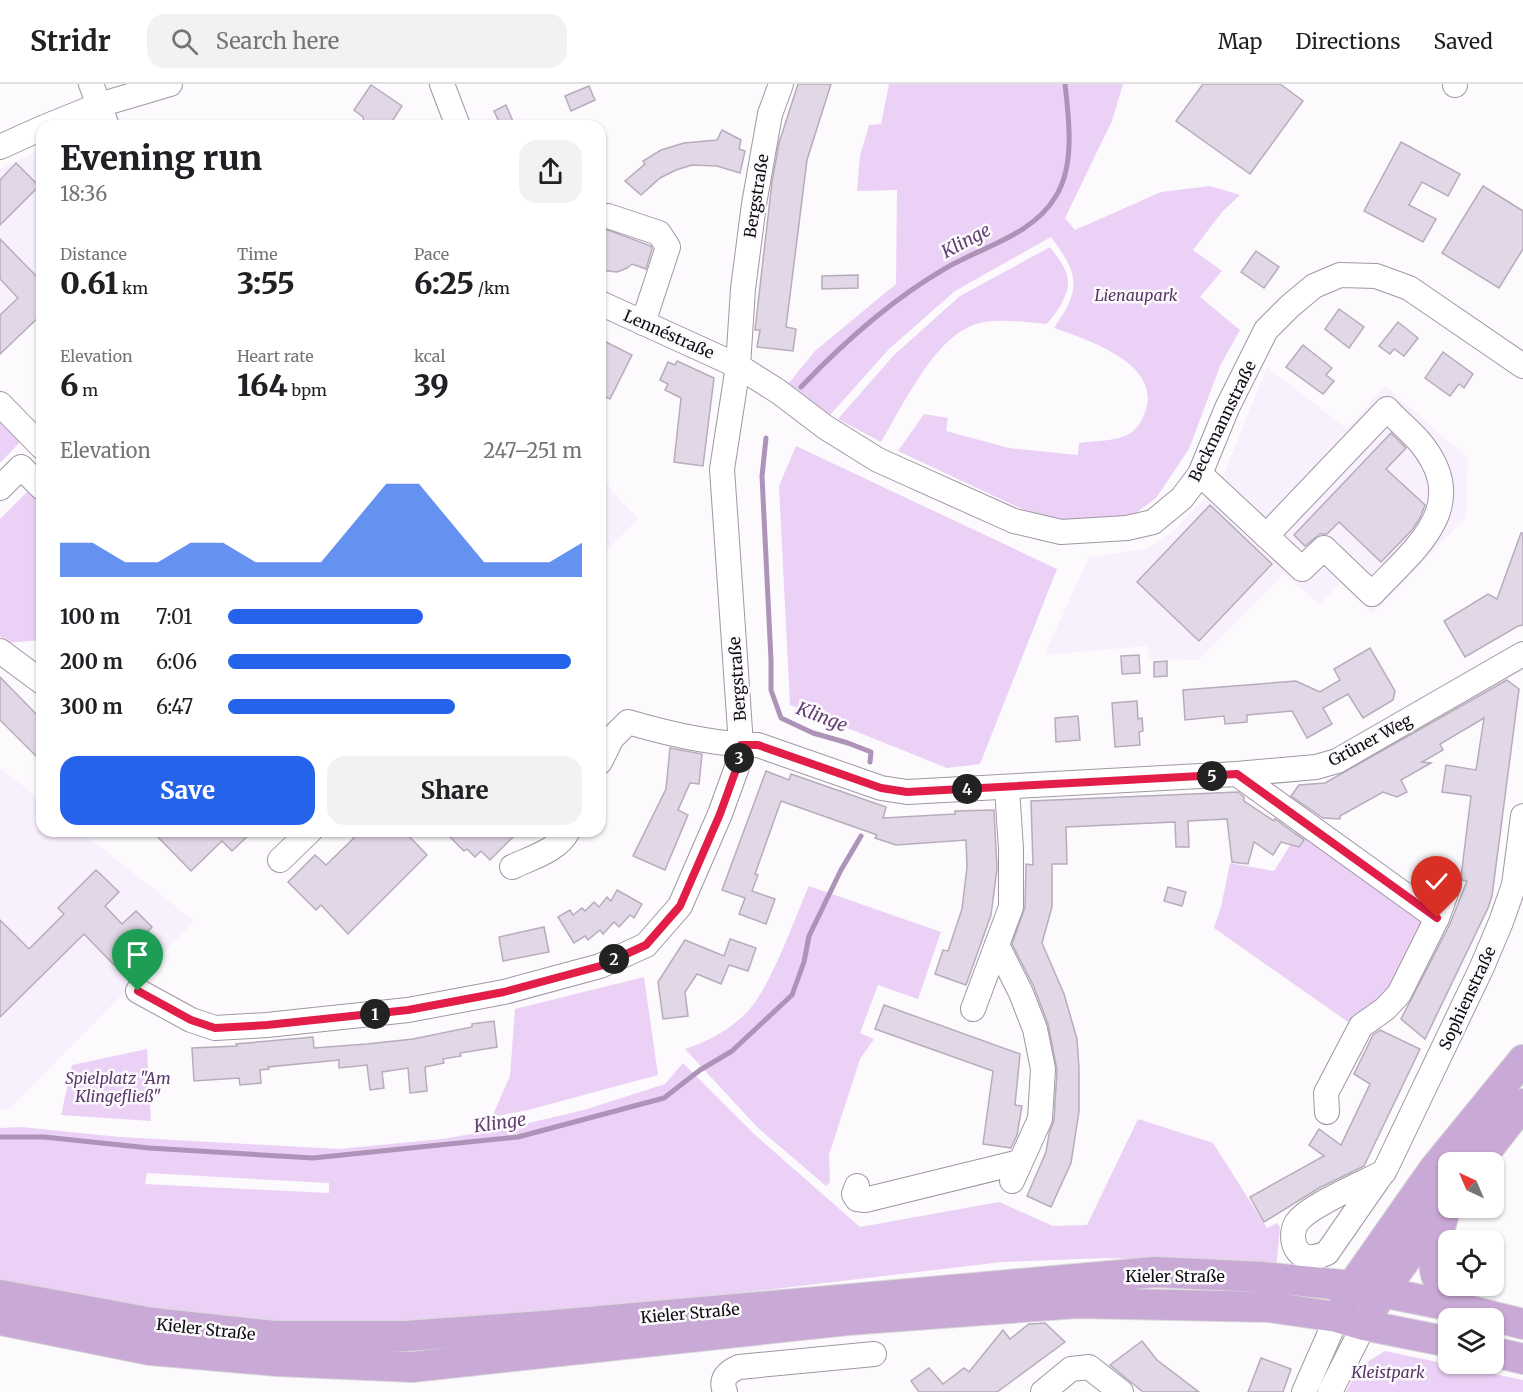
<!DOCTYPE html>
<meta charset="utf-8">
<style>
body{margin:0;font-family:Merriweather,serif;background:#f2f2f2;color:#202124;height:100vh;display:flex;flex-direction:column;font-size:22px;white-space:nowrap}
*{box-sizing:border-box;margin:0}
p{font-size:20px;color:#757577}
.icon{flex:none;width:33px;height:33px;fill:none;stroke:currentColor;stroke-width:2;stroke-linecap:round;stroke-linejoin:round}
.map{position:relative;flex:1;overflow:hidden}
.drawer{position:absolute;left:36px;top:36px;width:570px;height:717px;display:flex;flex-direction:column;background:#fff;border-radius:18px;box-shadow:0 2px 4px #0004}
.drawer>*{flex:none}
.needle{width:39px;rotate:316deg}
.buttons{position:absolute;left:1438px;top:1068px;display:grid;gap:12px}
.buttons a{display:grid;place-items:center;width:66px;height:66px;border-radius:12px;background:#fff;box-shadow:0 2px 4px #0004;font-size:30px}
.pin{position:absolute;display:grid;place-items:center;width:51px;height:51px;color:#fff;margin:-62px -26px;border-radius:50% 50% 50% 0;rotate:-45deg;box-shadow:0 0 6px #0007}
.pin .icon{rotate:45deg}
.km{position:absolute;width:30px;height:30px;margin:-15px;border-radius:50%;background:#222;color:#fff;font-size:16px;line-height:30px;text-align:center}
.round{display:grid;place-items:center;flex:none;width:63px;height:63px;border-radius:18px;background:#f2f2f2}
.overview{display:flex;align-items:center;justify-content:space-between;height:102px;padding:0 24px}
h1{font-size:33px;font-weight:800;line-height:45px}
.figures{display:grid;grid-template-columns:repeat(3,1fr);gap:9px;height:102px;padding:6px 24px}
.figures div{display:grid;align-content:center}
.figures b{font-size:30px;font-weight:800}
.figures small{font-size:16px;font-weight:400}
.figures p{font-size:16px}
.chart{height:168px;padding:12px 24px}
.chart p{display:flex;justify-content:space-between}
.chart svg{width:100%;height:108px;margin-top:6px;fill:#2563eb;opacity:.7}
.primary-button{display:flex;gap:12px;margin-top:auto;padding:12px 24px}
.primary-button a{flex:1;height:69px;border-radius:18px;background:#2563eb;color:#fff;font-size:24px;font-weight:800;line-height:69px;text-align:center}
.primary-button a+a{background:#f2f2f2;color:#202124}
ul{padding:0 24px;list-style:none;font-size:20px}
li{display:grid;grid-template-columns:96px 72px 1fr;align-items:center;height:45px}
li i{height:15px;border-radius:8px;background:#2563eb}
header{display:flex;align-items:center;gap:36px;box-sizing:border-box;height:84px;padding:0 30px;background:#fff;border-bottom:2px solid #e0e0e0}
header strong{font-size:28px}
nav{display:flex;gap:33px;margin-inline-start:auto;font-size:21px}
.search{width:420px;height:54px;background:#f2f2f2;display:flex;align-items:center;gap:15px;box-sizing:border-box;padding:0 21px;border-radius:18px;color:#757577;font-size:22px}
.map>svg:first-child{display:block}
.built{fill:#f9f0fd}
.green{fill:#ebd1f6;fill-rule:evenodd}
.lines{fill:none;stroke-linecap:round;stroke-linejoin:round}
.stream{stroke:#ac93b7;stroke-width:5}
.building{fill:#e2d7e7;stroke:#b7acbb;stroke-width:1.5}
.minor-casing{stroke:#a196a5;stroke-width:26}
.major-casing{stroke:#d9d8d9;stroke-width:32}
.minor{stroke:#fff;stroke-width:24}
.major{stroke:#c9a9d5;stroke-width:30}
.route-casing{stroke:#fff;stroke-width:12}
.route{stroke:#e11d48;stroke-width:8}
.labels{text-anchor:middle;stroke-width:5;stroke-linejoin:round;paint-order:stroke}
.street-label{font-size:16px;fill:#0f0c11;stroke:#fcfafd}
.park-label{font-size:16px;font-style:italic;fill:#5a3767;stroke:#fcfafd}
.water-label{font-size:18px;font-style:italic;fill:#634071;stroke:#fcfafd}
</style>
<header>
<strong>Stridr</strong>
<div class="search"><svg class="icon" aria-label="search" viewBox="0 0 24 24"><circle cx="10" cy="10" r="6"/><path d="M15 15l6 6"/></svg>Search here</div>
<nav><a>Map</a><a>Directions</a><a>Saved</a></nav>
</header>
<div class="map">
<svg width="1523" height="1308" viewBox="0 0 1523 1308">
<rect width="100%" height="100%" fill="#fcfafd"/>
<!-- built -->
<g class="built">
<polygon points="42,65 42,231 0,271 0,85"/>
<polygon points="1267,283 1347,345 1385,302 1468,374 1466,433 1373,530 1340,499 1320,520 1283,490 1198,576 1150,575 1147,562 1044,571 1089,473 1145,465 1171,449 1221,397"/>
<polygon points="600,394 638,435 600,473"/>
<polygon points="0,684 42,717 42,747 80,747 194,837 10,1025 0,1026"/>
</g>
<!-- green -->
<g class="green">
<path d="M 889,0 L 1123,0 L 1112,37 L 1065,134 L 1075,146 L 1161,108 L 1210,102 L 1240,111 L 1222,128 L 1193,166 L 1222,187 L 1200,213 L 1240,246 L 1220,282 L 1189,365 L 1156,414 L 1125,437 L 1063,439 L 1022,425 L 898,367 L 924,330 L 948,334 L 946,347 L 1009,364 L 1078,371 L 1079,359 C 1094,357 1112,357 1125,352 C 1135,348 1142,338 1145,328 C 1163,280 1088,256 1054,244 C 1082,204 1079,191 1051,153 L 955,207 L 889,265 L 830,331 L 789,299 L 815,267 L 896,200 L 897,106 L 857,107 L 860,72 L 869,41 L 881,40 Z"/>
<path d="M 1050,163 C 1057,173 1068,185 1068,198 C 1069,210 1055,233 1046,240 C 1022,238 994,233 971,242 C 933,257 902,323 881,358 L 838,335 L 894,271 L 960,212 Z"/>
<polygon points="0,333 22,356 0,379"/>
<polygon points="796,362 1057,485 980,680 947,684 790,621 779,402"/>
<polygon points="32,403 42,415 42,556 7,559 0,552 0,435"/>
<polygon points="1302,742 1430,835 1387,909 1351,940 1214,844 1221,823 1230,779 1274,787"/>
<path d="M 809,802 L 941,848 L 918,915 L 878,901 L 860,949 L 874,955 L 860,975 L 829,1071 L 830,1098 L 826,1102 L 757,1043 L 685,965 C 706,958 724,949 741,934 C 769,911 793,837 809,802 Z"/>
<polygon points="644,893 658,991 528,1026 492,1033 510,992 515,925"/>
<polygon points="147,965 151,1037 61,1031 72,981"/>
<path d="M 683,979 L 754,1050 L 860,1143 L 999,1118 L 1053,1142 L 1087,1141 L 1138,1035 L 1213,1059 L 1267,1144 L 1277,1139 L 1280,1143 L 1277,1176 L 1272,1188 L 1203,1177 L 1107,1174 L 1002,1178 L 732,1210 L 584,1223 L 493,1234 L 279,1241 L 147,1230 L 0,1197 L 0,1044 L 21,1043 L 120,1053 L 339,1065 L 442,1055 L 507,1044 L 584,1026 L 665,1000 ZM 147,1089 L 329,1099 L 329,1109 L 145,1100 Z"/>
<polygon points="1385,1267 1523,1296 1523,1308 1346,1308 1359,1283"/>
</g>
<g class="lines">
<!-- stream -->
<g class="stream">
<path d="M 801,303 C 843,259 894,214 946,184 C 984,162 1033,151 1056,112 C 1075,81 1069,35 1065,0"/>
<polyline points="766,354 762,392 771,576 771,606 781,634 813,649 848,659 871,668 870,678"/>
<polyline points="0,1053 44,1053 149,1064 313,1074 518,1053 664,1014 700,986 732,967 792,911 804,878 809,852 841,786 861,752"/>
</g>
</g>
<!-- building -->
<g class="building">
<polygon points="798,0 831,0 807,76 786,243 796,245 793,267 757,263 760,246 755,246 772,98 779,59"/>
<polygon points="1203,0 1280,0 1303,17 1250,90 1176,37"/>
<polygon points="371,1 402,22 389,42 378,42 375,40 371,42 364,38 363,33 354,26"/>
<polygon points="589,2 595,16 571,27 565,12"/>
<polygon points="506,21 515,42 501,42 494,27"/>
<polygon points="722,46 741,56 739,65 745,67 740,89 717,82 692,81 676,86 660,94 641,111 625,97 645,80 643,77 661,66 684,59 717,56"/>
<polygon points="1401,58 1460,90 1448,112 1422,98 1409,121 1436,135 1423,158 1364,127"/>
<polygon points="16,79 39,102 0,141 0,96"/>
<polygon points="1483,102 1523,127 1523,165 1499,204 1442,169"/>
<polygon points="600,143 651,162 652,165 646,185 632,180 627,184 617,188 600,186"/>
<polygon points="0,155 42,198 42,230 0,270 0,231 18,214 0,195"/>
<polygon points="1256,167 1279,183 1264,204 1241,188"/>
<polygon points="858,191 858,204 822,205 822,192"/>
<polygon points="1339,225 1364,243 1349,264 1325,245"/>
<polygon points="1398,238 1418,254 1404,272 1394,265 1390,270 1379,262"/>
<polygon points="600,255 632,271 610,315 600,310"/>
<polygon points="1303,261 1332,284 1326,291 1334,297 1323,310 1286,283"/>
<polygon points="1443,268 1473,290 1464,304 1459,300 1450,312 1425,294"/>
<polygon points="677,277 714,294 703,382 674,378 681,314 665,306 668,300 660,296 668,278 675,281"/>
<polygon points="1391,349 1406,364 1386,385 1425,421 1420,434 1412,446 1381,478 1339,438 1327,450 1320,450 1305,462 1294,451"/>
<polygon points="1210,421 1272,480 1199,557 1137,498"/>
<polygon points="1521,449 1523,449 1523,541 1518,542 1465,573 1444,537 1488,510 1497,515"/>
<polygon points="1370,564 1395,607 1393,616 1363,634 1348,610 1323,624 1332,640 1307,654 1292,627 1247,631 1247,638 1225,640 1224,632 1185,636 1183,606 1296,597 1320,608 1340,596 1334,585"/>
<polygon points="1139,571 1140,589 1122,590 1121,572"/>
<polygon points="1167,577 1167,592 1154,593 1154,578"/>
<polygon points="0,593 42,636 42,678 0,636"/>
<polygon points="1507,596 1519,605 1492,812 1488,824 1425,955 1401,935 1450,840 1467,797 1462,796 1461,793 1471,712 1442,708 1446,681 1476,686 1484,634 1440,660 1443,666 1422,678 1431,679 1401,696 1407,708 1397,713 1383,708 1340,732 1340,735 1323,734 1291,712 1299,701 1325,699"/>
<polygon points="1137,617 1138,635 1142,634 1143,647 1139,648 1140,661 1115,663 1112,619"/>
<polygon points="1078,632 1080,656 1056,658 1055,634"/>
<polygon points="670,664 702,670 699,700 690,699 678,726 688,731 665,786 633,772 666,705"/>
<polygon points="766,687 789,696 791,690 886,723 883,734 955,730 955,727 994,726 997,785 991,831 966,901 935,890 943,866 948,867 962,825 967,783 966,756 896,761 875,754 877,751 781,717 755,790 758,791 752,807 775,815 766,840 739,830 745,814 722,806"/>
<polygon points="1238,708 1244,713 1244,717 1274,737 1275,735 1304,756 1299,763 1281,758 1273,771 1254,758 1248,780 1232,778 1227,735 1188,737 1189,763 1176,763 1175,738 1066,743 1067,780 1052,780 1052,823 1042,859 1064,910 1077,955 1079,984 1079,1027 1071,1079 1051,1123 1027,1112 1046,1068 1049,1050 1054,1036 1057,986 1048,940 1034,903 1012,860 1025,823 1026,780 1033,781 1031,717"/>
<polygon points="152,747 253,747 232,767 222,757 191,787"/>
<polygon points="347,747 404,747 427,771 348,850 321,821 316,826 288,798 315,771 326,781 354,754"/>
<polygon points="444,747 519,747 490,776 481,767 475,773 467,765 464,767"/>
<polygon points="1424,785 1439,791 1430,811 1417,802"/>
<polygon points="96,786 119,808 105,822 122,840 136,827 152,843 114,881 84,850 0,933 0,836 29,865 64,830 58,824"/>
<polygon points="1168,803 1186,808 1182,822 1164,817"/>
<polygon points="617,806 642,820 634,834 630,831 619,843 614,838 603,850 600,846 588,856 585,852 574,859 558,833 570,826 573,831 582,824 585,827 594,818 599,823 607,813 611,817"/>
<polygon points="544,843 549,868 503,877 499,853"/>
<polygon points="730,855 756,864 748,887 729,881 721,900 697,890 685,908 688,932 663,935 658,898 685,856 724,872"/>
<polygon points="884,921 1020,970 1015,1021 1022,1022 1017,1051 1011,1064 983,1060 993,987 875,945"/>
<polygon points="494,937 497,963 460,969 461,972 443,975 444,979 425,983 427,1007 410,1009 408,984 382,988 384,1004 370,1006 367,981 339,984 339,976 268,983 269,985 260,986 261,999 240,1001 239,994 194,997 192,964 237,962 236,960 313,953 314,964 367,960 413,955 472,943 472,940"/>
<polygon points="1380,946 1420,965 1364,1082 1319,1104 1264,1138 1250,1113 1324,1072 1309,1061 1319,1045 1341,1061 1370,1000 1354,990 1373,951"/>
<polygon points="1045,1239 1065,1258 997,1308 919,1308 911,1297 929,1284 943,1300 964,1284 969,1288 1003,1246 1010,1255 1029,1240"/>
<polygon points="1142,1257 1157,1276 1199,1308 1143,1308 1110,1281"/>
<polygon points="1261,1274 1291,1285 1283,1308 1248,1308"/>
</g>
<g class="lines">
<!-- minor casing -->
<g class="minor-casing">
<g id="minor">
<polyline points="91,0 107,42"/>
<polyline points="442,0 458,42"/>
<polyline points="1455,1 1455,0"/>
<polyline points="47,42 99,21 170,0"/>
<polyline points="0,63 42,44"/>
<polyline points="608,132 659,149 668,163 643,239"/>
<polyline points="600,219 738,282 779,308 825,343 878,376 1014,437 1061,448 1127,444 1153,438 1182,414 1200,390 1227,324 1266,246 1290,222 1314,202 1340,191 1376,192 1409,204 1523,282"/>
<polyline points="0,320 42,363"/>
<path d="M 1200,390 L 1302,485 L 1324,464 L 1372,510 C 1415,464 1474,422 1419,357 C 1409,346 1397,336 1387,325 L 1266,452"/>
<polyline points="0,404 21,383 42,404"/>
<polyline points="0,567 42,598"/>
<path d="M 600,678 L 612,654 L 628,638 C 669,650 714,661 758,661 L 881,704 L 907,708 L 1237,690 L 1316,683 L 1337,677 L 1523,570"/>
<polyline points="1237,690 1437,834 1449,801"/>
<polyline points="280,776 310,747"/>
<path d="M 512,783 C 530,774 558,767 568,747"/>
<polyline points="997,861 1021,909 1035,945 1043,985 1040,1035 1012,1097"/>
<polyline points="138,907 191,936 215,944 267,941 408,926 504,908 600,882 646,861 680,822 720,730 737,683 741,661 722,385 738,282 743,205 754,120 770,30 781,0"/>
<polyline points="973,925 1011,823 1011,765 1007,704"/>
<polyline points="1327,1028 1326,1009 1361,942 1385,925 1399,910 1437,834"/>
<path d="M 1384,1088 C 1363,1099 1313,1120 1299,1136 C 1290,1145 1291,1166 1304,1172 C 1312,1175 1320,1172 1327,1169 L 1386,1084 L 1482,883 L 1501,838 L 1514,801 L 1523,732"/>
<polyline points="857,1102 854,1110 857,1115 865,1116 1020,1078"/>
<path d="M 725,1308 C 720,1295 727,1288 739,1283 L 874,1270"/>
<polyline points="1043,1308 1071,1285 1089,1283 1121,1308"/>
<polyline points="1304,1308 1337,1233"/>
<polyline points="1330,1308 1364,1241"/>
</g>
</g>
<!-- major casing -->
<g class="major-casing">
<g id="major">
<polyline points="1478,1078 1523,1020"/>
<path d="M 1443,1133 C 1438,1151 1431,1173 1436,1191 C 1440,1201 1446,1212 1451,1222"/>
<polyline points="0,1211 152,1239 274,1252 406,1252 544,1242 1155,1188 1262,1193 1352,1202 1451,1222 1523,1240"/>
<polyline points="1345,1216 1352,1202 1434,1085 1523,976"/>
<polyline points="1374,1222 1382,1208 1449,1116"/>
<polyline points="0,1236 150,1266 277,1277 412,1283 848,1236 1077,1219 1269,1223 1337,1233 1364,1241 1449,1258"/>
<polyline points="1494,1268 1523,1275"/>
</g>
</g>
<!-- minor -->
<use href="#minor" class="minor"/>
<!-- major -->
<use href="#major" class="major"/>
</g>
<g class="lines">
<!-- route casing -->
<g class="route-casing">
<polyline id="route" points="138,907 191,936 215,944 267,941 408,926 504,908 600,882 646,861 680,822 720,730 737,683 741,661 758,661 881,704 907,708 1237,690 1437,834"/>
</g>
<!-- route -->
<use href="#route" class="route"/>
</g>
<g class="labels">
<!-- street labels -->
<g class="street-label">
<text transform="translate(756 112) rotate(-81)" y="6">Bergstraße</text>
<text transform="translate(669 250) rotate(24)" y="6">Lennéstraße</text>
<text transform="translate(1222 337) rotate(-64)" y="6">Beckmannstraße</text>
<text transform="translate(737 595) rotate(-94)" y="6">Bergstraße</text>
<text transform="translate(1370 656) rotate(-28)" y="6">Grüner Weg</text>
<text transform="translate(1467 914) rotate(-65)" y="6">Sophienstraße</text>
<text x="1175" y="1198">Kieler Straße</text>
<text transform="translate(690 1229) rotate(-5)" y="6">Kieler Straße</text>
<text transform="translate(206 1245) rotate(6)" y="6">Kieler Straße</text>
</g>
<!-- park labels -->
<g class="park-label">
<text x="1136" y="217">Lienaupark</text>
<text x="118" y="1000">Spielplatz "Am<tspan x="118" dy="18">Klingefließ"</tspan></text>
<text x="1388" y="1294">Kleistpark</text>
</g>
<!-- water labels -->
<g class="water-label">
<text transform="translate(966 157) rotate(-28)" y="6">Klinge</text>
<text transform="translate(822 633) rotate(21)" y="6">Klinge</text>
<text transform="translate(500 1039) rotate(-8)" y="6">Klinge</text>
</g>
</g>
</svg>
<div class="buttons">
<a><svg class="needle" viewBox="-14 -14 28 28"><path d="M0-13l5 13h-10z" fill="#e53935"/><path d="M0 13l5-13h-10z" fill="#757577"/></svg></a>
<a><svg class="icon" aria-label="locate" viewBox="0 0 24 24"><circle cx="12" cy="12" r="6"/><path d="M12 2v4M12 18v4M2 12h4M18 12h4"/></svg></a>
<a><svg class="icon" aria-label="layers" viewBox="0 0 24 24"><path d="M12 4l9 5-9 5-9-5zM3 14l9 5 9-5"/></svg></a>
</div>
<div class="pin" style="left:138px;top:907px;background:#1e9e55"><svg class="icon" aria-label="arrive" viewBox="0 0 24 24"><path d="M6 21V4h12l-3 4 3 4H6"/></svg></div>
<div class="pin" style="left:1437px;top:834px;background:#d93025"><svg class="icon" aria-label="check" viewBox="0 0 24 24"><path d="M5 12l5 5 9-10"/></svg></div>
<b class="km" style="left:375px;top:930px">1</b>
<b class="km" style="left:614px;top:875px">2</b>
<b class="km" style="left:739px;top:674px">3</b>
<b class="km" style="left:967px;top:705px">4</b>
<b class="km" style="left:1212px;top:692px">5</b>
<section class="drawer">
<div class="overview"><div><h1>Evening run</h1><p>18:36</p></div><a class="round"><svg class="icon" aria-label="share" viewBox="0 0 24 24"><path d="M12 15V3M7 8l5-5 5 5M5 13v7h14v-7"/></svg></a></div>
<div class="figures">
<div><p>Distance</p><b>0.61<small> km</small></b></div>
<div><p>Time</p><b>3:55</b></div>
<div><p>Pace</p><b>6:25<small> /km</small></b></div>
</div>
<div class="figures">
<div><p>Elevation</p><b>6<small> m</small></b></div>
<div><p>Heart rate</p><b>164<small> bpm</small></b></div>
<div><p>kcal</p><b>39</b></div>
</div>
<div class="chart"><p><span>Elevation</span>247–251 m</p>
<svg viewBox="0 0 160 44" preserveAspectRatio="none"><path d="M0 44V30L10 30L20 38L30 38L40 30L50 30L60 38L70 38L80 38L90 22L100 6L110 6L120 22L130 38L140 38L150 38L160 30V44z"/></svg>
</div>
<ul>
<li><b>100 m</b>7:01<i style="width:55%"></i></li>
<li><b>200 m</b>6:06<i style="width:97%"></i></li>
<li><b>300 m</b>6:47<i style="width:64%"></i></li>
</ul>
<div class="primary-button"><a>Save</a><a>Share</a></div>
</section>
</div>
